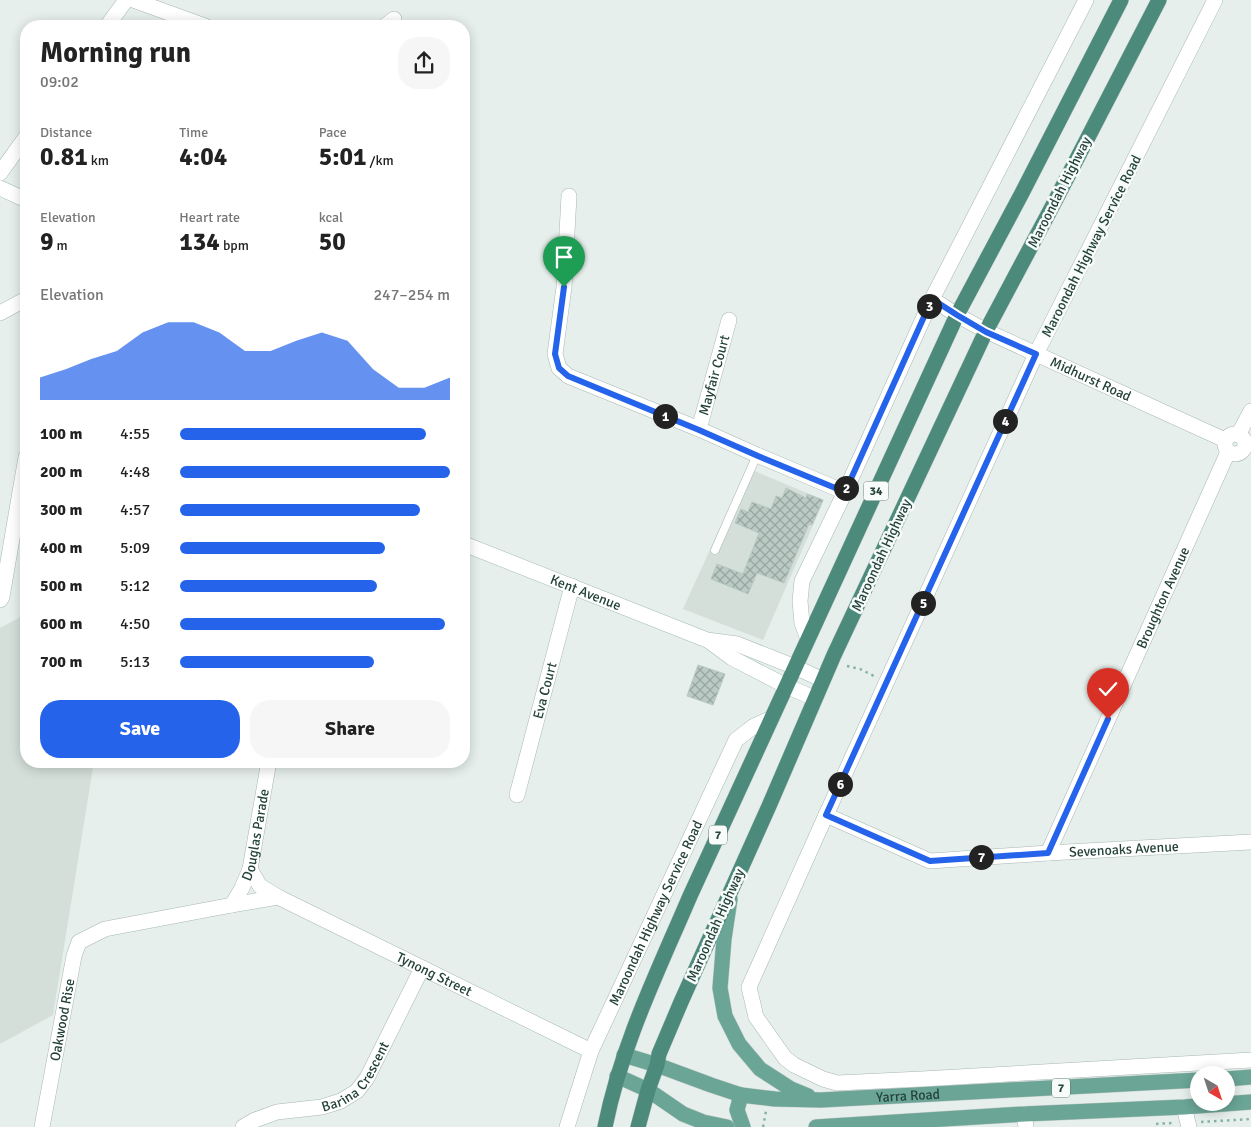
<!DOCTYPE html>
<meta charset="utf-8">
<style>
body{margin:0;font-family:Signika,sans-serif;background:#f6f6f6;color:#222;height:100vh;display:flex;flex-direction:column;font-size:19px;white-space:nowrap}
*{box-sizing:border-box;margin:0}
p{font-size:16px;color:#767676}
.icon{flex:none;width:28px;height:28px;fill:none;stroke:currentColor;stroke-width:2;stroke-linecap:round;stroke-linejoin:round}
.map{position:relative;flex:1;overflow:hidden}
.sheet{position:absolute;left:20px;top:20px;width:450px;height:748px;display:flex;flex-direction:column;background:#fff;border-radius:20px;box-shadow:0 2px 12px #0003}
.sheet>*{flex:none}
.needle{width:32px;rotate:141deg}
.tools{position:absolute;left:1190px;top:1066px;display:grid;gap:10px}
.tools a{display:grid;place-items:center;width:45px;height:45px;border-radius:50%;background:#fff;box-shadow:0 2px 12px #0003;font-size:25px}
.pin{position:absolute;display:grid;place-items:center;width:42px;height:42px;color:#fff;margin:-51px -21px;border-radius:50% 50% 50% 0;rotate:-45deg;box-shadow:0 0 5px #0007}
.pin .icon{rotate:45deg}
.km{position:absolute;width:25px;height:25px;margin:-12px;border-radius:50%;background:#222;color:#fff;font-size:14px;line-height:25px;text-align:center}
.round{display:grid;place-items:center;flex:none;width:52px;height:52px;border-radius:20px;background:#f6f6f6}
.head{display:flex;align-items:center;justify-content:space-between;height:85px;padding:0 20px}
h1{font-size:28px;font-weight:800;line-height:38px}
.figures{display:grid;grid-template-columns:repeat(3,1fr);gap:8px;height:85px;padding:5px 20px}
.figures div{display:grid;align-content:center}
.figures b{font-size:25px;font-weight:800}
.figures small{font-size:14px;font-weight:400}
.figures p{font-size:14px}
.chart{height:140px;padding:10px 20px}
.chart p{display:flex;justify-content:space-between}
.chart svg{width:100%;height:90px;margin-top:5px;fill:#2563eb;opacity:.7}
.button{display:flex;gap:10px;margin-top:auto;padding:10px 20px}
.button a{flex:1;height:58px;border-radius:20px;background:#2563eb;color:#fff;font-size:20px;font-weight:800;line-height:58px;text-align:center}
.button a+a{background:#f6f6f6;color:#222}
ul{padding:0 20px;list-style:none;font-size:16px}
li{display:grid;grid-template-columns:80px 60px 1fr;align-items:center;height:38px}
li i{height:12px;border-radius:6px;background:#2563eb}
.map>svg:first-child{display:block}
.built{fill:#d4dfda}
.building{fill:url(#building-cross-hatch);stroke:#b8c9c2}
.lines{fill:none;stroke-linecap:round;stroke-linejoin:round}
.service-casing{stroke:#a8b8b2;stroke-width:9}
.minor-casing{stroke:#a8b8b2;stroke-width:16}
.secondary-casing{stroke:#a4bbb3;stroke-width:16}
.primary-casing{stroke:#c2cac8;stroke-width:16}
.trunk-casing{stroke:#c2cac8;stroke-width:16}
.path{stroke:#86b3a5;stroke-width:2.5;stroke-dasharray:2.5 4;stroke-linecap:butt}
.service{stroke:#fff;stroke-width:8}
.minor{stroke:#fff;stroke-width:15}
.secondary{stroke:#fff;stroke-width:15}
.primary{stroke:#6aa596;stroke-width:15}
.trunk{stroke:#4c8a7c;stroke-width:15}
.route-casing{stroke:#fff;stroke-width:10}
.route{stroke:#2563eb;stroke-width:6}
.labels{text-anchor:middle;stroke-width:5;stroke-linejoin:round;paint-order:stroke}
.shield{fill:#f7fbf9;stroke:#637a73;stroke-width:1}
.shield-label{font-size:12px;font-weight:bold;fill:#24423a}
.street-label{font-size:14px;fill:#24423a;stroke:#f7fbf9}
</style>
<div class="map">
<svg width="1251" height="1127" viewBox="0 0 1251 1127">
<defs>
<pattern id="building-cross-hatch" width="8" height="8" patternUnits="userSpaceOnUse" patternTransform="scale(1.25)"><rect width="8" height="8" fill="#bbcac4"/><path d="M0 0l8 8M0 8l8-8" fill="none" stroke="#98a6a0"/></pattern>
</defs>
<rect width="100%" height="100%" fill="#e6efeb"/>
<!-- built -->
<g class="built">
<polygon points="747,468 824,500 763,640 683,609"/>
<polygon points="26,614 26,761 94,761 53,1015 0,1044 0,628"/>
</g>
<!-- building -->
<g class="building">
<polygon points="786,488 806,498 807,494 823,500 812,525 809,524 784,583 757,573 748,594 711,579 717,564 743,574 759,533 735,523 741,509 748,512 752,502 771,509 776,496 782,498"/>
<polygon points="698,665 725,674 713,705 687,696"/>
</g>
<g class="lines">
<!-- service casing -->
<g class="service-casing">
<polyline id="service" points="715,550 757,455"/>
</g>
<!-- minor casing -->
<g class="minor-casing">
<g id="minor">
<polyline points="133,0 205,26"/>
<polyline points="1215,0 1036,354 826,815 749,987 756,1017 785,1058 794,1065 823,1079 837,1083 922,1079 1251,1060"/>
<polyline points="107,26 126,0"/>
<polyline points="385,26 394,19"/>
<polyline points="0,173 26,137"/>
<polyline points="569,196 564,287 555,354 559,368 568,376 699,429 757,455 845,492"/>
<path id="s1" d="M 932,299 L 957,315 L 986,331 L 1225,440"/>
<polyline points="0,313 26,299"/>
<path id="s2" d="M 699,429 L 729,320"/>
<circle cx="1235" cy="444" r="10"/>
<polyline points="1238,435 1251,411"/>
<polyline points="0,600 2,597 26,457"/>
<polyline points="808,639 802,623 800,601 802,581 845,492 932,299 1086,0"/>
<path id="s3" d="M 517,795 L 572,586"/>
<path id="s4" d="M 826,815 L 930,861 L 1048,853 L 1251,842"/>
<path id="s5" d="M 1048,853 L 1228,452"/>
<path id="s6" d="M 250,869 L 260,886 L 278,897 L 591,1051"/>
<path id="s7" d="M 232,905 L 242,888 L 250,869 L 269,761"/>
<polyline points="1184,1107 1189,1127"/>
<polyline points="1024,1114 1026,1127"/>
<path id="s8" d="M 42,1127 L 74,956 L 79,942 L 105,929 L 232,905 L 278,897"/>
<path id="s9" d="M 243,1127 L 255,1120 L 277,1112 L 322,1107 L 341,1101 L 357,1091 L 367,1078 L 422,968"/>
<path id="s10" d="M 567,1127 L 591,1051 L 736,740 L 754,726 L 772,718"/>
</g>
</g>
<!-- secondary casing -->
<g class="secondary-casing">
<g id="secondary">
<polyline points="0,188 26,200"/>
<path id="s11" d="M 464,544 L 707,640 L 737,644 L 795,667 L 823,680"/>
<polyline points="709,641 732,658 786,686 814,698"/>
</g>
</g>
<!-- primary casing -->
<g class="primary-casing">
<g id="primary">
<polyline points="730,899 724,939 720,988 725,1016 739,1044 760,1069 791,1089 808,1096"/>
<path id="s12" d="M 624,1055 L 657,1065 L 711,1085 L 741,1095 L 775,1099 L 821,1100 L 1199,1080"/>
<polyline points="617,1076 648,1090 683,1114 703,1122 727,1127"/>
<polyline points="1226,1079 1251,1077"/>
<polyline points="741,1095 737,1110 743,1127"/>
<polyline points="816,1127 1024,1114 1184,1107 1251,1102"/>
</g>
</g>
<!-- trunk casing -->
<g class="trunk-casing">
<g id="trunk">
<path d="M 605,1127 C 621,1046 658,971 690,896 L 957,315 L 1022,193 L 1121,0"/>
<polyline points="638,1127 648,1090 657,1065 659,1054 681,1002 769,806 834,655 986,331 1053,205 1159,0"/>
</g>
</g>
<!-- path -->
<g class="path">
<polyline points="847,666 860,669 874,676"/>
<polyline points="1201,1122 1251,1119"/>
<polyline points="1156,1124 1173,1123"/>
<polyline points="763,1127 766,1111"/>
</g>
<!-- service -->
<use href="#service" class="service"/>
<!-- minor -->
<use href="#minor" class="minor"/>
<!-- secondary -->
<use href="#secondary" class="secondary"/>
<!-- primary -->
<use href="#primary" class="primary"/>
<!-- trunk -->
<use href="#trunk" class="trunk"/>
</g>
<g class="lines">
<!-- route casing -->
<g class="route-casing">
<polyline id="route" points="564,287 555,354 559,368 568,376 699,430 758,456 845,492 932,299 957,315 986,332 1036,354 826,815 930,861 1048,853 1108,719"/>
</g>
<!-- route -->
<use href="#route" class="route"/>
</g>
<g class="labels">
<!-- shield labels -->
<g class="shield">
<rect x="863.5" y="481.5" width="25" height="19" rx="4"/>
<rect x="709" y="825.5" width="18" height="19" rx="4"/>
<rect x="1052" y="1078.5" width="18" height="19" rx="4"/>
</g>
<g class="shield-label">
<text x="876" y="495">34</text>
<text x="718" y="839">7</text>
<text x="1061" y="1092">7</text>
</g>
<!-- street labels -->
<g class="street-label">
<text transform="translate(1059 192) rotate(-63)" y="5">Maroondah Highway</text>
<text transform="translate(1091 246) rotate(-63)" y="5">Maroondah Highway Service Road</text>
<text dy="5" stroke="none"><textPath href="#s2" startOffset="56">Mayfair Court</textPath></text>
<text dy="5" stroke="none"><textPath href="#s1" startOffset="178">Midhurst Road</textPath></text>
<text transform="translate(881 555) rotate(-65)" y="5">Maroondah Highway</text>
<text dy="5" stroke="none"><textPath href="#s11" startOffset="131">Kent Avenue</textPath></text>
<text dy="5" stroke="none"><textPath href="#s5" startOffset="280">Broughton Avenue</textPath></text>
<text dy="5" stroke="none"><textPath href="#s3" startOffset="108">Eva Court</textPath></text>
<text dy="5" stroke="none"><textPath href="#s7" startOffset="75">Douglas Parade</textPath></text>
<text dy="5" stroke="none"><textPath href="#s4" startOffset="308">Sevenoaks Avenue</textPath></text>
<text dy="5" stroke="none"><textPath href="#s10" startOffset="232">Maroondah Highway Service Road</textPath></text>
<text transform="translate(715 925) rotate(-66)" y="5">Maroondah Highway</text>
<text dy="5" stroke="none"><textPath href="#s6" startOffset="215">Tynong Street</textPath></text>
<text dy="5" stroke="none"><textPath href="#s8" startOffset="109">Oakwood Rise</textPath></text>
<text dy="5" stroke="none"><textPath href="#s9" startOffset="130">Barina Crescent</textPath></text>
<text dy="5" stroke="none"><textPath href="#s12" startOffset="291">Yarra Road</textPath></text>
</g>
</g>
</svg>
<div class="tools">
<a><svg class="needle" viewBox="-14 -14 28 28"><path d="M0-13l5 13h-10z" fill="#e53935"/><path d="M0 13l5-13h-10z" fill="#767676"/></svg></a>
</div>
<div class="pin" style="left:564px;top:287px;background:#1e9e55"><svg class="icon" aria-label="arrive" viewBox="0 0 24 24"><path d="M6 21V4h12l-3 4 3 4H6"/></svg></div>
<div class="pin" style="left:1108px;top:719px;background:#d93025"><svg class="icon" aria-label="check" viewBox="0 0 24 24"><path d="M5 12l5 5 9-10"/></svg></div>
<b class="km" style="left:665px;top:416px">1</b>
<b class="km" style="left:846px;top:488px">2</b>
<b class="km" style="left:929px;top:306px">3</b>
<b class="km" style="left:1005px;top:421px">4</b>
<b class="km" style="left:923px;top:603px">5</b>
<b class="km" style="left:840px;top:784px">6</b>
<b class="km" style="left:981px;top:857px">7</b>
<section class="sheet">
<div class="head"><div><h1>Morning run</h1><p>09:02</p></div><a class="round"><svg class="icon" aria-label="share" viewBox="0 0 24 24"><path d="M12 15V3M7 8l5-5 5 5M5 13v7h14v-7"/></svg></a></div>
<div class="figures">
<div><p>Distance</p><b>0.81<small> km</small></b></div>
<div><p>Time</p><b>4:04</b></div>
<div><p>Pace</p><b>5:01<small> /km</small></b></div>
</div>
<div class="figures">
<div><p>Elevation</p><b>9<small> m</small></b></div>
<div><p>Heart rate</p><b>134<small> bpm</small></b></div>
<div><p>kcal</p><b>50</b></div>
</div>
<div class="chart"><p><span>Elevation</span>247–254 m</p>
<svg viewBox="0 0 160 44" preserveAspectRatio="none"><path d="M0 44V33L10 29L20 24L30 20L40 11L50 6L60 6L70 11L80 20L90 20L100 15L110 11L120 15L130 29L140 38L150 38L160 33V44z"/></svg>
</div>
<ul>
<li><b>100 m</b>4:55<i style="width:91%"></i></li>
<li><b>200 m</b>4:48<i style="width:100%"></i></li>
<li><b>300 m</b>4:57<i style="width:89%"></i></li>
<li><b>400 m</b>5:09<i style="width:76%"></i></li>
<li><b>500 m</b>5:12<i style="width:73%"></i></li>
<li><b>600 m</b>4:50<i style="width:98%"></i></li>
<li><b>700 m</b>5:13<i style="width:72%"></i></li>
</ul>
<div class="button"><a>Save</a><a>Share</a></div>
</section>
</div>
